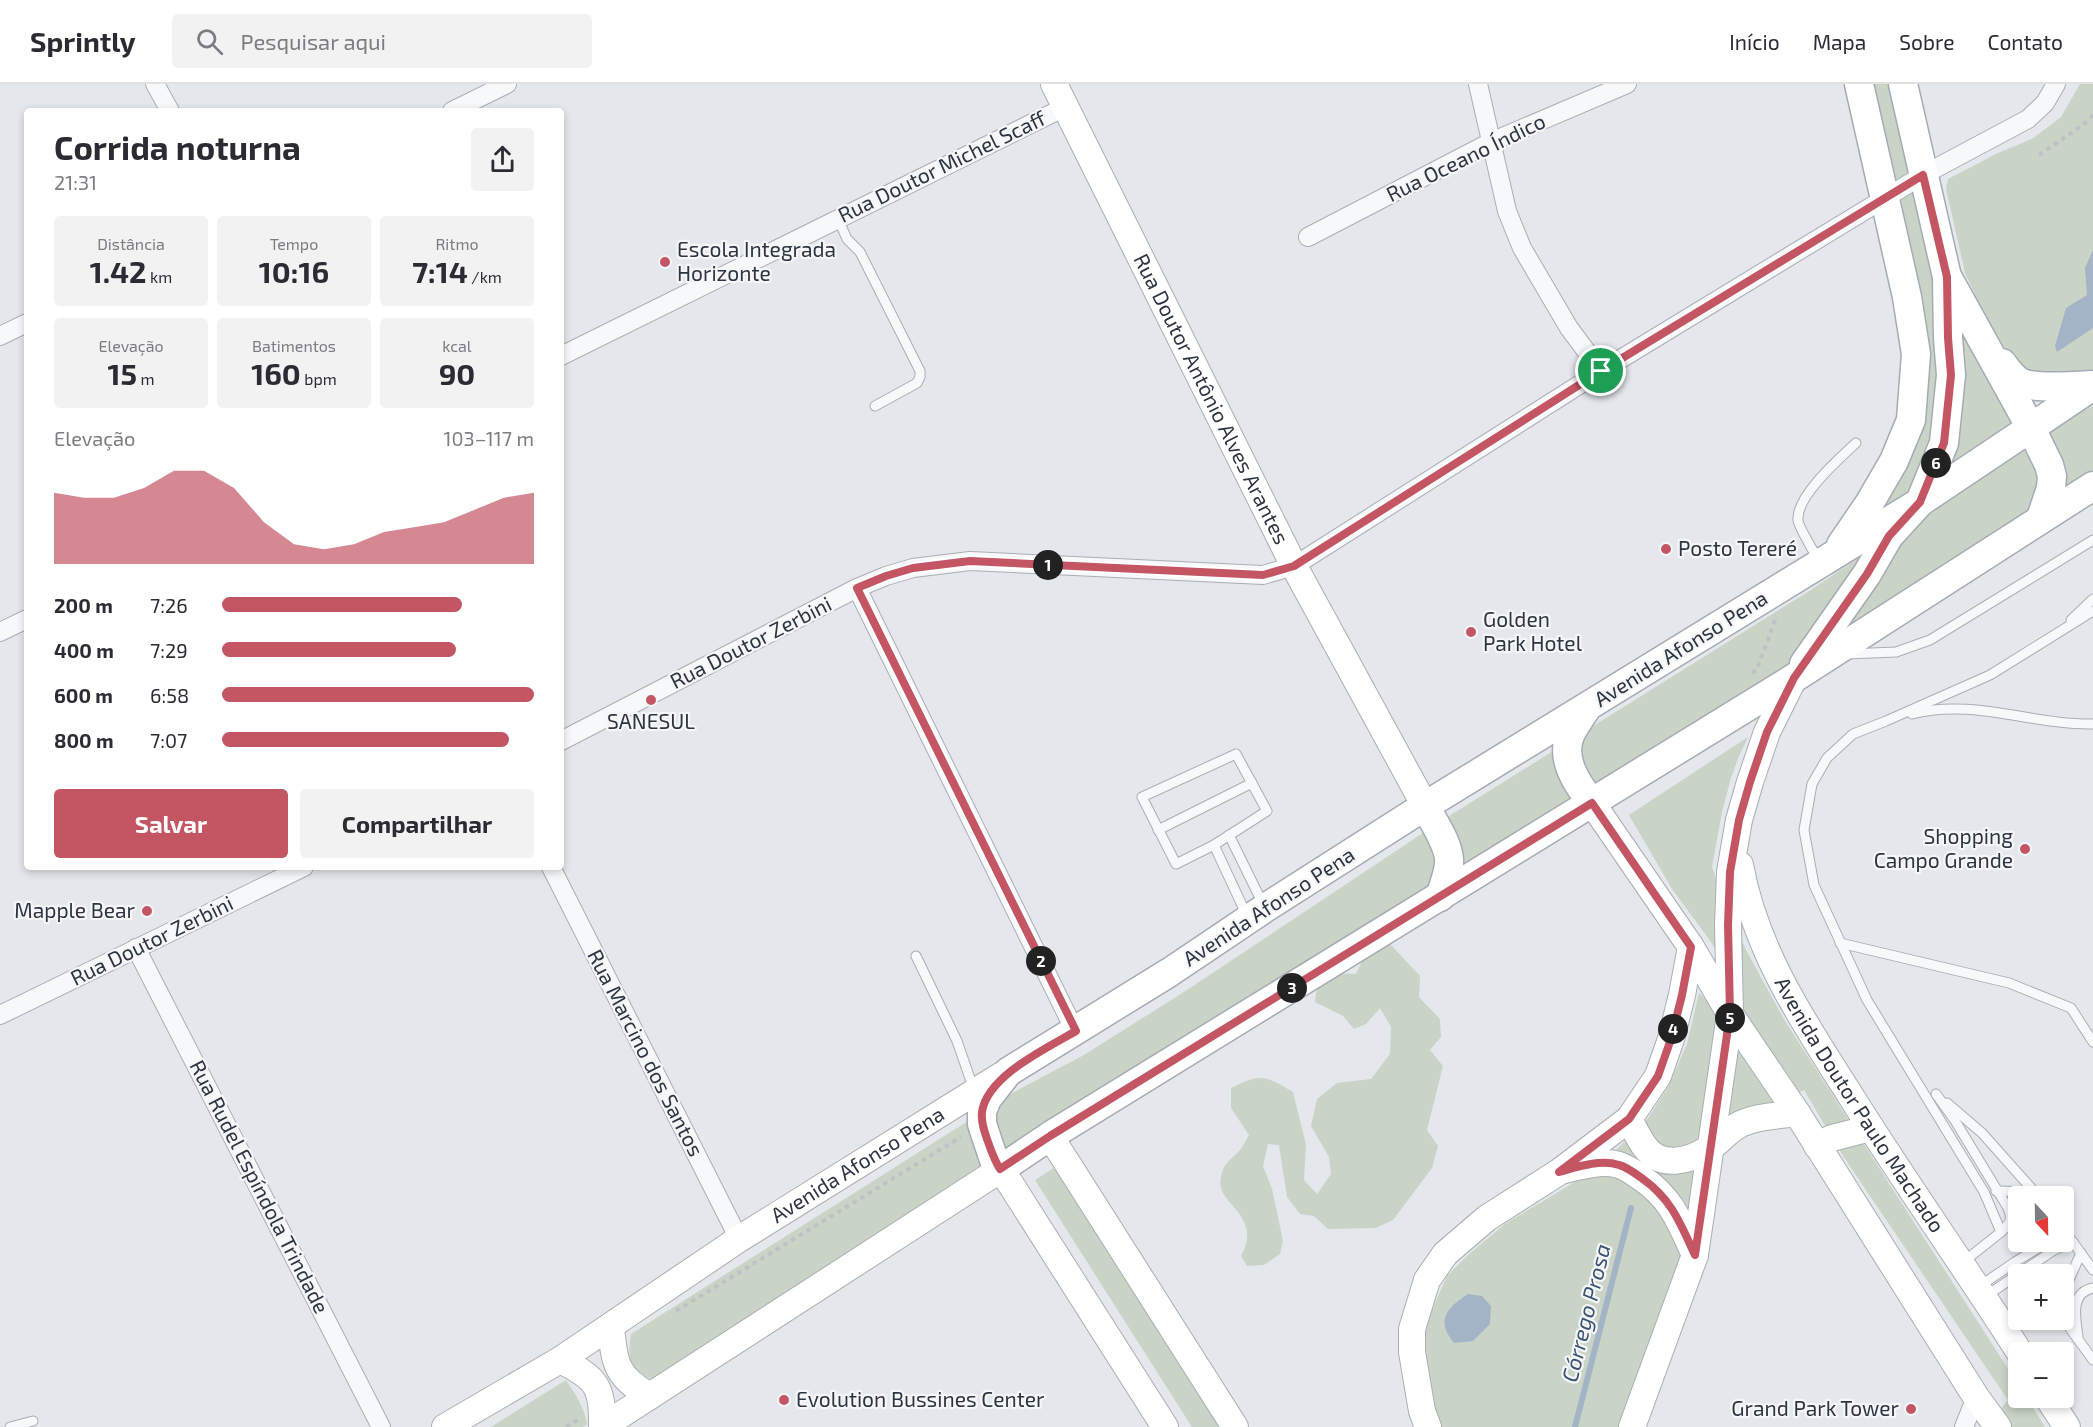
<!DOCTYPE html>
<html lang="pt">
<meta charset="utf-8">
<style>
body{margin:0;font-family:"Exo 2",sans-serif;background:#f2f2f3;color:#2b2b33;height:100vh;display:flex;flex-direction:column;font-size:22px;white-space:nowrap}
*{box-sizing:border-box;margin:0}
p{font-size:20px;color:#7c7c81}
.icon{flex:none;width:33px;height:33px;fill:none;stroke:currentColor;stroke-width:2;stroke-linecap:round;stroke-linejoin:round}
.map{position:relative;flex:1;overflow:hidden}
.drawer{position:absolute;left:24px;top:24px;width:540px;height:762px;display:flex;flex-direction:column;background:#fff;border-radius:6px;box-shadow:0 3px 9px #0003}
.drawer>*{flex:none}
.needle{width:39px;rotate:158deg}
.tools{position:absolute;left:2008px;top:1102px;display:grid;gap:12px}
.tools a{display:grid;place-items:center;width:66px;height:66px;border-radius:6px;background:#fff;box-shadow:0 3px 9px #0003;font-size:30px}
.pin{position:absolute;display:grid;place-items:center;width:51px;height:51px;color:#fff;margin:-26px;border:3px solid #fff;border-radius:50%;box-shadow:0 2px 6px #0007}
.km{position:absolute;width:30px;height:30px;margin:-15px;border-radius:50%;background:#222;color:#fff;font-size:16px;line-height:30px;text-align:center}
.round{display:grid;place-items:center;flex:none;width:63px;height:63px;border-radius:6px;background:#f2f2f3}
.overview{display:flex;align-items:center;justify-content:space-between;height:102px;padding:0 30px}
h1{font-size:33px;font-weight:700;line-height:45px}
.stats{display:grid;grid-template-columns:repeat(3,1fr);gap:9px;height:102px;padding:6px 30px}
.stats div{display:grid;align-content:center;border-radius:6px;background:#f2f2f3;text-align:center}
.stats b{font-size:30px;font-weight:700}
.stats small{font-size:16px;font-weight:400}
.stats p{font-size:16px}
.chart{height:168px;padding:12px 30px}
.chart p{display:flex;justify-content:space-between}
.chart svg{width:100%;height:108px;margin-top:6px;fill:#c45664;opacity:.7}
.button{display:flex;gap:12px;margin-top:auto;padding:12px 30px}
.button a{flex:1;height:69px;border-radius:6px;background:#c45664;color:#fff;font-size:24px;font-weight:700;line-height:69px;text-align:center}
.button a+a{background:#f2f2f3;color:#2b2b33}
ul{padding:0 30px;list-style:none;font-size:20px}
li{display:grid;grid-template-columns:96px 72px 1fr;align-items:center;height:45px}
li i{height:15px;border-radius:8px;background:#c45664}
header{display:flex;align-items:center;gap:36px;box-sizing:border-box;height:84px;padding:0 30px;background:#fff;border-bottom:2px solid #e1e1e2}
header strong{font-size:28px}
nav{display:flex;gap:33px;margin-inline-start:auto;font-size:21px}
.search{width:420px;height:54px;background:#f2f2f3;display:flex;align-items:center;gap:15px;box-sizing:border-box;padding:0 21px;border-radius:6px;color:#7c7c81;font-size:22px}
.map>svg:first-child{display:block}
.green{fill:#c9d4c6}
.water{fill:#a3b4c7}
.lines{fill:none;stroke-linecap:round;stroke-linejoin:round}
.stream{stroke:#a3b4c7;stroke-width:6}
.lane-casing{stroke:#a9aeb5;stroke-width:11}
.street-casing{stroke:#a9aeb5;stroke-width:20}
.secondary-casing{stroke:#a9aeb5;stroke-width:28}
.primary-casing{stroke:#a5abb6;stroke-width:31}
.path{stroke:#bec1c6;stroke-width:4;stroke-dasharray:4.5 4.5;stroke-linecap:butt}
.lane{stroke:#f7f8f9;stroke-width:9}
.street{stroke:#f7f8f9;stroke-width:18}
.secondary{stroke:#fff;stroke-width:26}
.primary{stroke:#fff;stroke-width:28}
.route-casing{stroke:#fff;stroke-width:12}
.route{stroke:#c45664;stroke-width:8}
.poi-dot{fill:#c45664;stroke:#f4f6f8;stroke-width:2}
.labels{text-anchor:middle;stroke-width:4.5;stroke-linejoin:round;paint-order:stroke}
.street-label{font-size:21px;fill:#2d3442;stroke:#f4f6f8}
.poi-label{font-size:21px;fill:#2d3442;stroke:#f4f6f8;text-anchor:start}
.water-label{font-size:22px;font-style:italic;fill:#3a5373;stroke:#f4f6f8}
</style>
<header>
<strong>Sprintly</strong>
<div class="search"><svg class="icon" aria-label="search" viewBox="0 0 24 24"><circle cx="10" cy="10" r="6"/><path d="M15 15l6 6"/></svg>Pesquisar aqui</div>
<nav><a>Início</a><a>Mapa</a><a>Sobre</a><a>Contato</a></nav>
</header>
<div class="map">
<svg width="2093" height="1343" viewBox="0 0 2093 1343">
<rect width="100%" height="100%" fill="#e4e7eb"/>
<!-- green -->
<g class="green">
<polygon points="1874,0 1894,0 1915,97 1932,193 1972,254 2018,336 1856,448 1896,403 1915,362 1924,318 1928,250 1899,106"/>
<polygon points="2080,0 2093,0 2093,285 2083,291 2036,291 2016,276 1995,253 1965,189 1946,105 1948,95 1998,69 2032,55 2061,33"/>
<path d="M 2093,322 L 2093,388 L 657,1299 C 632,1283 626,1281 631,1250 L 1014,1008 L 1084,971 L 1187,906 L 1438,739 L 1811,506 L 1911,438 L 2070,334 Z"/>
<polygon points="1748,653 1739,672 1731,694 1722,728 1712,783 1723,813 1746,866 1785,937 2019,1302 2019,1314 2027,1314 2045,1343 1986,1343 2008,1316 1843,1072 1804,1006 1773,1022 1728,1032 1739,904 1711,858 1672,805 1629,731"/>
<path d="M 1390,860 L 1420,892 L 1419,913 L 1440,935 L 1441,953 L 1430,966 L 1443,982 L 1427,1046 L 1438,1062 L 1432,1084 L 1393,1136 L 1376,1144 L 1328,1145 L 1314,1132 L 1300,1130 L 1287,1113 L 1279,1061 L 1268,1060 L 1263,1082 L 1272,1105 L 1283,1157 L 1280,1170 L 1264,1181 L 1247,1182 L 1241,1172 C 1264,1129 1214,1121 1221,1093 C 1224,1078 1230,1077 1239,1067 C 1243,1063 1246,1056 1249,1051 L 1231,1024 L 1231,1004 C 1261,989 1265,991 1293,1008 L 1306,1061 L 1304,1096 L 1317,1110 L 1331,1090 L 1329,1073 L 1311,1042 L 1317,1015 L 1337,999 L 1371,995 L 1390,970 L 1391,943 L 1380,924 L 1366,940 L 1354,945 L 1343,932 L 1315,918 L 1317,902 L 1332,889 L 1356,890 L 1363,875 Z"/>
<polygon points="1699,909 1717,926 1704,1047 1680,1183 1624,1343 1438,1343 1422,1277 1425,1242 1447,1192 1468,1171 1506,1139 1570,1101 1617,1065 1648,1034 1668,1003 1687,960"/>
<polygon points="1057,1082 1223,1343 1192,1343 1035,1096"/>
<path d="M 566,1296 C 576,1311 584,1323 587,1340 L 583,1343 L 491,1343 Z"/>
</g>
<!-- water -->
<g class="water">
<polygon points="2093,166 2093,244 2057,268 2055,262 2066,224 2087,211 2085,184"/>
<path d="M 1468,1210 L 1482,1212 L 1491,1222 L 1490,1240 L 1473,1257 L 1454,1259 C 1435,1236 1447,1224 1468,1210 Z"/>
</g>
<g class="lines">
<!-- stream -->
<polyline class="stream" points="1575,1343 1631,1124"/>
<!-- lane casing -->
<g class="lane-casing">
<g id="lane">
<polyline points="838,135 847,155 860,168 920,287 920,293 917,299 875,322"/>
<path d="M 1819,477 C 1815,470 1798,442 1798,436 C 1796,412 1840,374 1856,359"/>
<polyline points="2071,536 2093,515"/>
<polyline points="1847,570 1896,568 1930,556 2093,456"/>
<path d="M 1912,630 C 1971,614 2033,641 2093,640"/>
<polygon points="1236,670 1267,727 1214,761 1176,780 1142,713"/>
<polyline points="1158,746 1252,699"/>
<polyline points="1229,751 1264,822"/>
<polyline points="1214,761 1247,832"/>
<polyline points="1840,859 2009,899 2071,924 2093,958"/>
<polyline points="916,872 957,957 974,1006"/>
<path d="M 1936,1010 L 1954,1035 L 2008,1124 C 2013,1136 2010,1139 2001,1148"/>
<polyline points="1947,1019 1982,1049 2039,1113"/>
<polyline points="1996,1107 2034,1108"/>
<polyline points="2064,1146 2093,1186"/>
<polyline points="1962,1179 2001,1148 1984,1108 1867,916 1814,801 1804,746 1812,700 1827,674 1853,650 1886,637 1990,591 2093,527"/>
<polyline points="1980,1202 2015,1178 2048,1158"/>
<polyline points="2064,1207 2081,1169"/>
<polyline points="1986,1212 2054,1166 2073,1158"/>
<polyline points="2064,1236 2093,1276"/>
<path d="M 2078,1253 C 2076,1235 2069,1209 2093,1204"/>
<polyline points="10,1343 33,1337"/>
</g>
</g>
<!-- street casing -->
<g class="street-casing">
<g id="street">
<polyline points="155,0 170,27"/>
<polyline points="1478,0 1507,127 1522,164 1569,244 1601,287"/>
<polyline points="452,27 507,0"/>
<polyline points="1308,153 1491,58 1627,0"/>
<polyline points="0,252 27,239"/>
<polyline points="561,272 1065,23"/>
<polyline points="857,504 1075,947"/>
<polyline points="0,548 27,535"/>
<polyline points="561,657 857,504 886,492 913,484 970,477 1263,491 1294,482 1601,287 1923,91 2028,35 2045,19 2056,0"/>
<polyline points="551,783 739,1155"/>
<polyline points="136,864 381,1343"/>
<polyline points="0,931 304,783"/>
<polyline points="1964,1343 1976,1313"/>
</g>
</g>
<!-- secondary casing -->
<g class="secondary-casing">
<g id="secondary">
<path id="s1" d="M 1054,0 L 1294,482 L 1425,722"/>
<polyline points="1592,719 1691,863 1730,930 1797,1029 1976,1313 1998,1343"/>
<path id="s2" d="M 1740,781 C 1756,869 1805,940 1852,1014 C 1906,1100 1965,1183 2020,1269"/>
<path d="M 1629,1035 C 1634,1044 1639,1055 1645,1063 C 1661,1085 1689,1077 1708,1065 C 1719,1059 1726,1048 1737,1042 C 1754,1032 1778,1032 1797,1029"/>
<polyline points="1050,1052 1235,1343"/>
<polyline points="1817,1062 1832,1054 1871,1044"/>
<path d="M 1564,1086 C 1581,1082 1602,1076 1619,1081 C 1628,1084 1636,1090 1643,1095 C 1673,1116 1680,1139 1695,1171"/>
<path d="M 611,1242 C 614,1279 616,1293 650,1312"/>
<path d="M 560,1276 C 597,1294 603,1303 602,1343"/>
<polyline points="2048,1314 2067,1343"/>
<path id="s3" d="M 445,1343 L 560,1276 L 739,1155 L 1002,991"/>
<polyline points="602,1343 1001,1085 1165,1343"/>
<polyline points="1428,1343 1422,1327 1412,1268 1412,1245 1427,1196 1445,1170 1487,1134 1559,1088 1629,1035 1658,992 1671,955 1682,911 1691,863"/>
<polyline points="1632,1343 1695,1171 1730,930 1728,841 1730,788 1739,736 1750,698 1767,648 1794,594"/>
</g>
</g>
<!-- primary casing -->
<g class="primary-casing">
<g id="primary">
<polyline points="1948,194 2031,344 2049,381 2052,392 2051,404 2041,434"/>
<path d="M 2002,279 C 2008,287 2013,295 2022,299 C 2037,305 2076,302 2093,301"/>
<polyline points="2093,302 1920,418 1425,722 1265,824 1170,888 1008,988 987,1015 982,1027 982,1040 994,1076 1001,1085 1050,1052 1794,594 2093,402"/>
<polyline points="1841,461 1869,420 1894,377 1911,336 1916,270 1907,213 1859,0"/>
<polyline points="1804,580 1867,490 1889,452 1920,418 1944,359 1951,291 1948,254 1947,193 1903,0"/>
<path d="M 1586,625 C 1581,633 1575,641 1571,649 C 1559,674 1577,700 1592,719"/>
<path d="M 1425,722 C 1433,737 1451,763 1449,780 C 1448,791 1443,803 1440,813"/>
</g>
</g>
<!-- path -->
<g class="path">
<polyline points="2039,71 2083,41 2093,31"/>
<polyline points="1752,589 1757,585 1776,534"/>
<polyline points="676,1227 961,1053"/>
<polyline points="566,1343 579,1335"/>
</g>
<!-- lane -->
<use href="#lane" class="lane"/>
<!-- street -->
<use href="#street" class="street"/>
<!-- secondary -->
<use href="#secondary" class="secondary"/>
<!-- primary -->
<use href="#primary" class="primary"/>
</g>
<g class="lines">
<!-- route casing -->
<g class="route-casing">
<path id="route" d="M 1923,91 L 1947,193 L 1948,254 L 1951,291 L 1944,359 L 1920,418 L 1889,452 L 1867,490 L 1794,594 L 1767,648 L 1750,698 L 1739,736 L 1730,788 L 1728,841 L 1730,930 L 1695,1171 C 1680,1139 1672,1116 1643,1095 C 1636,1090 1627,1083 1619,1081 C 1600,1075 1577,1083 1559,1088 L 1629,1035 L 1658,992 L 1671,955 L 1682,911 L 1691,863 L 1592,719 L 1050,1052 L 1000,1085 C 994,1076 991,1066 987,1055 C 984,1047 981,1037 982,1028 C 987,992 1047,964 1076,947 L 857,504 L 886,492 L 913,484 L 970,477 L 1263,491 L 1294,482 L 1601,287 Z"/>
</g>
<!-- route -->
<use href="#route" class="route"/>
</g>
<!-- markers -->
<g class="poi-dot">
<circle cx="665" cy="178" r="6"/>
<circle cx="1666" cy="465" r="6"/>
<circle cx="1471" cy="548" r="6"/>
<circle cx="651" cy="616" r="6"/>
<circle cx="2025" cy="765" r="6"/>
<circle cx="147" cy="827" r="6"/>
<circle cx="784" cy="1316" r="6"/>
<circle cx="1911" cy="1325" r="6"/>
</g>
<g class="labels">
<!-- street labels -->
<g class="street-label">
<text transform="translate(1466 74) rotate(-26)" y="7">Rua Oceano Índico</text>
<text transform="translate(942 83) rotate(-26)" y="7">Rua Doutor Michel Scaff</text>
<text dy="7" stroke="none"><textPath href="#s1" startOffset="352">Rua Doutor Antônio Alves Arantes</textPath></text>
<text transform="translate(751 559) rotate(-27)" y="7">Rua Doutor Zerbini</text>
<text transform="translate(1681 565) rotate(-32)" y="7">Avenida Afonso Pena</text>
<text transform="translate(1269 823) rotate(-33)" y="7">Avenida Afonso Pena</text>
<text transform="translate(152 857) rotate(-26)" y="7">Rua Doutor Zerbini</text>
<text transform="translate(645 969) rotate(63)" y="7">Rua Marcino dos Santos</text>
<text dy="7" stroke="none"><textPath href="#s2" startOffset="270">Avenida Doutor Paulo Machado</textPath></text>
<text dy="7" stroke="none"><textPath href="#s3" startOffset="489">Avenida Afonso Pena</textPath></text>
<text transform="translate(259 1103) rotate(63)" y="7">Rua Rudel Espíndola Trindade</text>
</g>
<!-- poi labels -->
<g class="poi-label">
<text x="677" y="173">Escola Integrada<tspan x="677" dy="24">Horizonte</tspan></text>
<text x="1678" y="472">Posto Tereré</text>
<text x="1483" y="543">Golden<tspan x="1483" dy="24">Park Hotel</tspan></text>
<text x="651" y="645" text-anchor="middle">SANESUL</text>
<text x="2013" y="760" text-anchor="end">Shopping<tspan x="2013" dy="24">Campo Grande</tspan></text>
<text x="135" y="834" text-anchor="end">Mapple Bear</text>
<text x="796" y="1323">Evolution Bussines Center</text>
<text x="1899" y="1332" text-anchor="end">Grand Park Tower</text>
</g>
<!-- water labels -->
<g class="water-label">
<text transform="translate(1586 1229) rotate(-76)" y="8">Córrego Prosa</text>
</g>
</g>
</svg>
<div class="tools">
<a><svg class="needle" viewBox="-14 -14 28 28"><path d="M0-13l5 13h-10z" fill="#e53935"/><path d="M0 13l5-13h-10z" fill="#7c7c81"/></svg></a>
<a>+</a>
<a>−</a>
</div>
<div class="pin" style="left:1601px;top:287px;background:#1e9e55"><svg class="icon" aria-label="arrive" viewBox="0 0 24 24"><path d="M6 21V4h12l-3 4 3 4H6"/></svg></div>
<b class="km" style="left:1048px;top:481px">1</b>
<b class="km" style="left:1041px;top:877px">2</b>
<b class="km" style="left:1292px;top:904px">3</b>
<b class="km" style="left:1673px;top:945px">4</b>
<b class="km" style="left:1730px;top:934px">5</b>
<b class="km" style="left:1936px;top:379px">6</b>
<section class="drawer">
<div class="overview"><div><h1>Corrida noturna</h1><p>21:31</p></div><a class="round"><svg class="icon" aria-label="share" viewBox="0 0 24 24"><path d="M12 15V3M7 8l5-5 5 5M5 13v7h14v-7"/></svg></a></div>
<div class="stats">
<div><p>Distância</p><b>1.42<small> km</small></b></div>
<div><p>Tempo</p><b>10:16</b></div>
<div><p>Ritmo</p><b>7:14<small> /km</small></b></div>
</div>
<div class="stats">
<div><p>Elevação</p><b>15<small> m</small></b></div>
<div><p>Batimentos</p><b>160<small> bpm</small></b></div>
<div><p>kcal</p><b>90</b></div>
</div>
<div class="chart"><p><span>Elevação</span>103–117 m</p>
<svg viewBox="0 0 160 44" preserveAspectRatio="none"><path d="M0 44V15L10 17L20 17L30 13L40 6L50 6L60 13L70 27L80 36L90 38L100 36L110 31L120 29L130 27L140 22L150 17L160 15V44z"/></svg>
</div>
<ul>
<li><b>200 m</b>7:26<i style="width:77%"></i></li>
<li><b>400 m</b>7:29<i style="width:75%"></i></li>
<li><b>600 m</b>6:58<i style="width:100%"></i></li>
<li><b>800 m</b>7:07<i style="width:92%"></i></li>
</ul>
<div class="button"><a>Salvar</a><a>Compartilhar</a></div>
</section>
</div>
